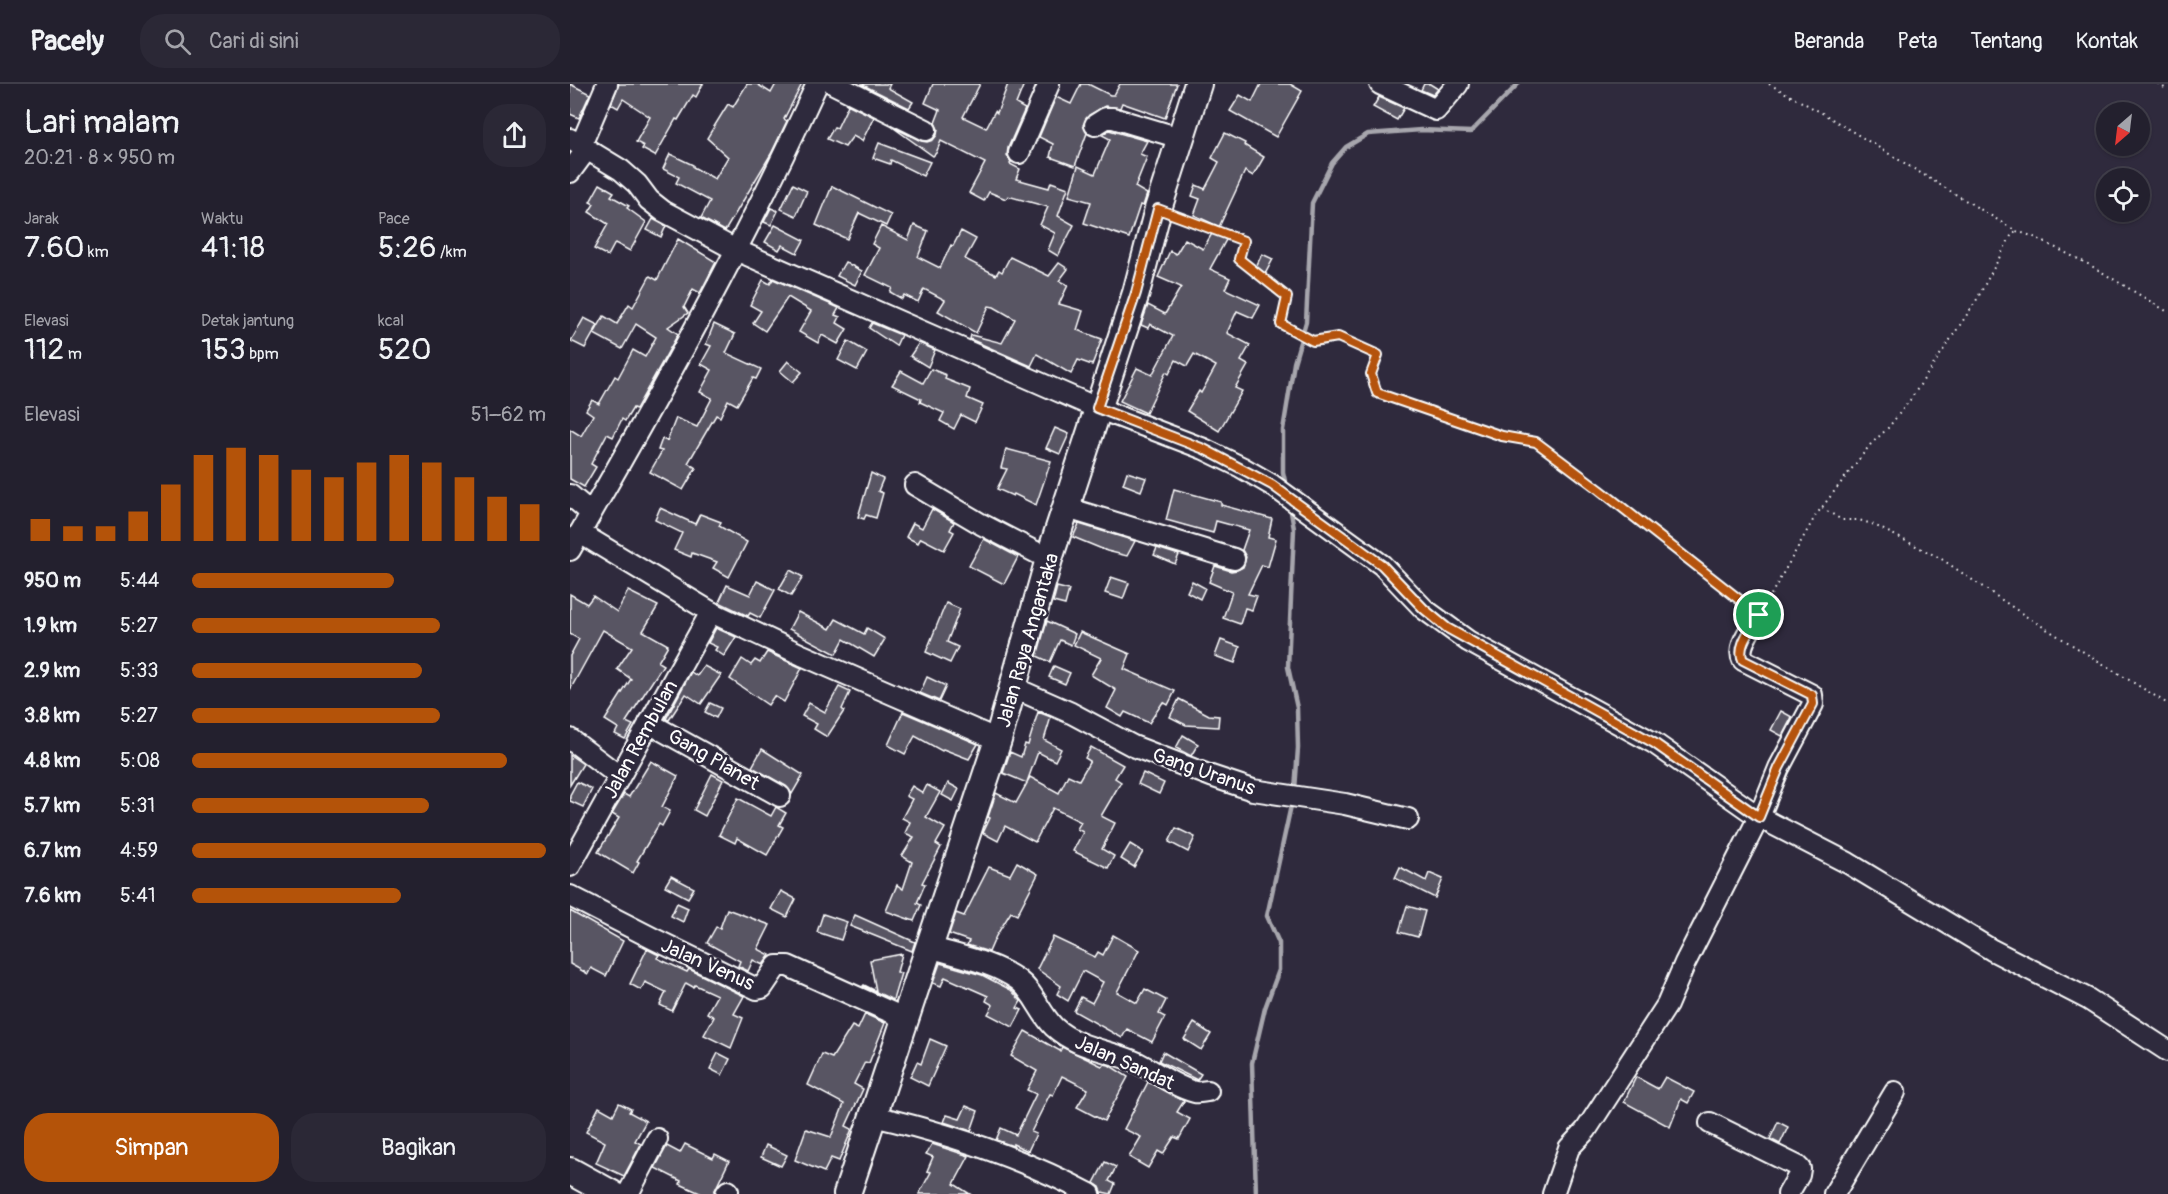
<!DOCTYPE html>
<html lang="id">
<meta charset="utf-8">
<style>
body{margin:0;font-family:Pangolin,sans-serif;background:#2b2836;color:#f1f3f6;height:100vh;display:flex;flex-direction:column;font-size:22px;white-space:nowrap}
*{box-sizing:border-box;margin:0}
p{font-size:20px;color:#a3a3aa}
.icon{flex:none;width:33px;height:33px;fill:none;stroke:currentColor;stroke-width:2;stroke-linecap:round;stroke-linejoin:round}
.map{position:relative;flex:1;overflow:hidden}
.sheet{display:flex;flex-direction:column;background:#23202e;width:570px}
.sheet>*{flex:none}
.needle{width:39px;rotate:208deg}
.controls{position:absolute;left:1526px;top:18px;display:grid;gap:12px}
.controls a{display:grid;place-items:center;width:54px;height:54px;border-radius:50%;background:#23202e;box-shadow:0 2px 4px #0004,0 0 0 2px #403e4a;font-size:30px}
.pin{position:absolute;display:grid;place-items:center;width:51px;height:51px;color:#fff;margin:-26px;border:3px solid #fff;border-radius:50%;box-shadow:0 2px 6px #0007}
.round{display:grid;place-items:center;flex:none;width:63px;height:63px;border-radius:24px;background:#2b2836}
.headline{display:flex;align-items:center;justify-content:space-between;height:102px;padding:0 24px}
h1{font-size:33px;font-weight:600;line-height:45px}
.stats{display:grid;grid-template-columns:repeat(3,1fr);gap:9px;height:102px;padding:6px 24px}
.stats div{display:grid;align-content:center}
.stats b{font-size:30px;font-weight:600}
.stats small{font-size:16px;font-weight:400}
.stats p{font-size:16px}
.chart{height:168px;padding:12px 24px}
.chart p{display:flex;justify-content:space-between}
.chart svg{width:100%;height:108px;margin-top:6px;stroke:#b45309;stroke-width:6}
.button{display:flex;gap:12px;margin-top:auto;padding:12px 24px}
.button a{flex:1;height:69px;border-radius:24px;background:#b45309;color:#fff;font-size:24px;font-weight:600;line-height:69px;text-align:center}
.button a+a{background:#2b2836;color:#f1f3f6}
ul{padding:0 24px;list-style:none;font-size:20px}
li{display:grid;grid-template-columns:96px 72px 1fr;align-items:center;height:45px}
li i{height:15px;border-radius:8px;background:#b45309}
header{display:flex;align-items:center;gap:36px;box-sizing:border-box;height:84px;padding:0 30px;background:#23202e;border-bottom:2px solid #403e4a}
header strong{font-size:28px}
nav{display:flex;gap:33px;margin-inline-start:auto;font-size:21px}
.search{width:420px;height:54px;background:#2b2836;display:flex;align-items:center;gap:15px;box-sizing:border-box;padding:0 21px;border-radius:24px;color:#a3a3aa;font-size:22px}
main{display:flex;flex:1;min-height:0}
.map>svg:first-child{display:block}
.lines{fill:none;stroke-linecap:round;stroke-linejoin:round}
.stream{stroke:#a7a6ad;stroke-width:4.5}
.building{fill:#595564;stroke:#fff;stroke-width:1.5}
.minor-casing{stroke:#fff;stroke-width:24}
.major-casing{stroke:#fff;stroke-width:30}
.path{stroke:#fff;stroke-width:2;stroke-dasharray:1.5 4.5;stroke-linecap:butt}
.minor{stroke:#2f2a3d;stroke-width:20}
.major{stroke:#2f2a3d;stroke-width:26}
.route-casing{stroke:#fff;stroke-width:12}
.route{stroke:#b45309;stroke-width:8}
.labels{text-anchor:middle;stroke-width:5;stroke-linejoin:round;paint-order:stroke}
.street-label{font-size:20px;fill:#fff;stroke:#2f2a3d}
</style>
<header>
<strong>Pacely</strong>
<div class="search"><svg class="icon" aria-label="search" viewBox="0 0 24 24"><circle cx="10" cy="10" r="6"/><path d="M15 15l6 6"/></svg>Cari di sini</div>
<nav><a>Beranda</a><a>Peta</a><a>Tentang</a><a>Kontak</a></nav>
</header>
<main>
<section class="sheet">
<div class="headline"><div><h1>Lari malam</h1><p>20:21 · 8 × 950 m</p></div><a class="round"><svg class="icon" aria-label="share" viewBox="0 0 24 24"><path d="M12 15V3M7 8l5-5 5 5M5 13v7h14v-7"/></svg></a></div>
<div class="stats">
<div><p>Jarak</p><b>7.60<small> km</small></b></div>
<div><p>Waktu</p><b>41:18</b></div>
<div><p>Pace</p><b>5:26<small> /km</small></b></div>
</div>
<div class="stats">
<div><p>Elevasi</p><b>112<small> m</small></b></div>
<div><p>Detak jantung</p><b>153<small> bpm</small></b></div>
<div><p>kcal</p><b>520</b></div>
</div>
<div class="chart"><p><span>Elevasi</span>51–62 m</p>
<svg viewBox="0 0 160 44" preserveAspectRatio="none"><path d="M5 44V35M15 44V38M25 44V38M35 44V32M45 44V21M55 44V9M65 44V6M75 44V9M85 44V15M95 44V18M105 44V12M115 44V9M125 44V12M135 44V18M145 44V26M155 44V29"/></svg>
</div>
<ul>
<li><b>950 m</b>5:44<i style="width:57%"></i></li>
<li><b>1.9 km</b>5:27<i style="width:70%"></i></li>
<li><b>2.9 km</b>5:33<i style="width:65%"></i></li>
<li><b>3.8 km</b>5:27<i style="width:70%"></i></li>
<li><b>4.8 km</b>5:08<i style="width:89%"></i></li>
<li><b>5.7 km</b>5:31<i style="width:67%"></i></li>
<li><b>6.7 km</b>4:59<i style="width:100%"></i></li>
<li><b>7.6 km</b>5:41<i style="width:59%"></i></li>
</ul>
<div class="button"><a>Simpan</a><a>Bagikan</a></div>
</section>
<div class="map">
<svg width="1598" height="1110" viewBox="0 0 1598 1110">
<rect width="100%" height="100%" fill="#2f2a3d"/>
<filter id="ink" filterUnits="userSpaceOnUse"><feTurbulence type="fractalNoise" baseFrequency=".0167" numOctaves="2"/><feDisplacementMap in="SourceGraphic" scale="12" xChannelSelector="R" yChannelSelector="G"/><feConvolveMatrix kernelMatrix="1 2 1 2 8 2 1 2 1" color-interpolation-filters="sRGB"/></filter>
<g filter="url(#ink)">
<g class="lines">
<!-- stream -->
<g class="stream">
<polyline points="716,402 713,388 713,346 724,279 736,238 742,119 762,79 776,63 798,50 851,46 901,48 948,0"/>
<polyline points="720,422 724,445 718,583 727,624 728,664 725,706"/>
<polyline points="686,1110 682,979 695,924 709,886 709,859 697,832 722,717"/>
</g>
</g>
<!-- building -->
<g class="building">
<polygon points="0,0 20,10 9,34 0,30"/>
<polygon points="49,0 133,0 126,13 123,11 108,36 106,35 85,72 72,65 74,62 66,58 80,33 53,15 48,24 41,20"/>
<polygon points="177,0 187,0 201,9 206,0 232,0 214,35 217,37 201,70 155,147 131,134 140,117 106,99 109,93 93,85 100,70 123,81 123,83 145,95 158,73 137,54 158,20 163,23"/>
<polygon points="291,0 320,0 318,4 343,18 339,24"/>
<polygon points="363,0 410,0 393,33 416,44 425,27 427,29 438,0 454,0 446,20 455,25 438,64 437,71 441,78 440,80 450,85 446,95 479,104 481,98 498,104 488,132 504,141 488,172 478,166 485,149 470,141 478,123 438,112 436,115 419,108 414,117 399,109 415,79 371,57 366,69 363,72 321,42 351,57 357,58 363,56 367,51 368,45 365,39 370,26 355,19"/>
<polygon points="511,0 518,0 540,11 544,11 550,0 607,0 595,34 552,19 550,24 535,22 519,31 513,41 517,49 505,82 480,73 483,60 469,53 486,13 501,20"/>
<polygon points="691,0 720,0 732,7 706,53 660,27 670,11 682,18"/>
<polygon points="854,0 860,0 868,5 863,11 851,6"/>
<polygon points="809,13 834,24 827,36 803,23"/>
<polygon points="275,19 304,33 292,57 283,52 275,63 257,55 264,43 267,44 278,21"/>
<polygon points="539,46 577,57 570,70 577,73 565,103 577,110 573,122 570,121 559,154 514,139 521,118 499,112 508,82 525,90 540,55 532,51"/>
<polygon points="655,49 675,59 674,61 694,73 683,92 675,87 649,143 624,131 630,115 622,112 626,101 635,105 649,78 642,74"/>
<polygon points="309,59 360,78 353,92 321,76 320,80 303,74"/>
<polygon points="30,100 44,108 41,112 59,122 57,124 76,138 60,167 45,159 38,172 24,165 38,140 19,128 24,120 20,118"/>
<polygon points="223,100 237,107 226,132 211,125"/>
<polygon points="262,102 321,131 316,142 289,129 277,155 246,141"/>
<polygon points="201,124 208,127 201,141 194,138"/>
<polygon points="83,135 96,142 91,153 77,146"/>
<polygon points="205,141 234,156 227,169 212,161 209,166 195,158"/>
<polygon points="344,141 358,147 348,173 370,184 381,161 383,162 391,147 406,155 395,175 426,191 429,186 432,188 440,173 479,192 489,179 498,185 489,197 498,201 489,220 513,227 507,246 532,255 522,281 508,276 501,290 467,270 461,282 400,255 401,251 432,259 445,235 424,223 419,222 406,249 368,227 375,216 354,205 348,218 334,211 332,215 320,208 322,204 295,191 309,164 302,160 311,142 338,156"/>
<polygon points="644,146 657,154 640,185 660,194 655,205 690,221 683,234 667,227 657,249 680,261 671,277 678,281 665,304 672,307 649,347 617,327 629,307 631,309 646,282 624,270 617,282 606,276 599,290 596,288 576,329 550,317 567,284 582,291 603,252 580,240 578,244 571,241 578,221 595,230 611,203 588,193 600,167 606,170 615,155 633,165"/>
<polygon points="108,155 146,178 130,209 123,205 114,223 118,229 98,243 108,250 66,325 63,324 55,337 52,335 43,353 37,350 21,380 26,383 14,403 0,395 0,345 11,352 23,331 16,326 22,316 29,320 45,292 48,294 63,266 75,273 86,253 66,240 52,265 24,250 34,232 47,240 59,220 63,223 80,192 87,196"/>
<polygon points="692,170 703,175 695,190 685,185"/>
<polygon points="275,178 292,187 285,201 267,192"/>
<polygon points="203,195 269,224 265,231 270,233 267,239 277,245 268,260 252,251 248,259 229,248 241,227 218,213 195,247 183,239 191,227 180,221 193,196 200,200"/>
<polygon points="14,234 28,241 15,264 1,257"/>
<polygon points="302,239 331,251 326,262 299,244"/>
<polygon points="144,240 165,250 156,269 191,285 186,295 183,294 167,321 158,316 150,333 146,331 118,379 126,384 113,406 80,388 92,367 88,366 92,355 97,357 106,334 127,343 142,314 130,308 142,286 131,280 141,262 136,260"/>
<polygon points="278,257 297,268 287,286 268,276"/>
<polygon points="349,259 365,266 358,283 340,272"/>
<polygon points="218,277 232,288 223,298 210,287"/>
<polygon points="361,285 376,291 375,295 400,305 397,314 413,321 405,338 391,331 384,345 370,337 374,329 350,318 351,315 322,301 331,287 353,299"/>
<polygon points="485,344 499,350 490,370 476,364"/>
<polygon points="436,365 481,377 466,421 444,410 443,412 427,405 437,385 431,384"/>
<polygon points="557,388 576,394 571,407 553,400"/>
<polygon points="301,389 313,395 308,407 313,409 306,434 296,431 294,435 288,433"/>
<polygon points="604,405 651,418 651,421 702,435 698,453 706,455 698,483 692,481 678,510 687,512 682,526 675,524 670,540 653,534 662,508 639,498 645,482 661,487 667,486 673,483 676,473 672,466 679,446 646,437 643,449 596,436"/>
<polygon points="90,424 125,440 130,430 151,438 149,442 177,458 159,493 143,484 147,478 122,469 121,473 104,466 112,449 85,436"/>
<polygon points="362,425 384,438 380,446 384,448 374,466 351,454 348,459 336,453 343,439 352,444"/>
<polygon points="509,440 565,457 557,472 537,467 503,453"/>
<polygon points="414,455 448,473 434,500 399,482"/>
<polygon points="587,464 609,471 605,480 584,471"/>
<polygon points="220,486 233,493 221,512 209,505"/>
<polygon points="541,493 559,499 553,515 535,509"/>
<polygon points="187,497 205,506 190,534 180,529 178,532 149,518 157,501 180,511"/>
<polygon points="622,497 635,504 630,515 617,508"/>
<polygon points="487,503 499,506 495,521 483,518"/>
<polygon points="58,507 88,522 73,547 98,561 88,578 93,581 56,638 63,641 55,655 45,650 48,644 35,636 61,595 47,585 62,563 33,546 0,606 0,572 9,555 0,550 0,510 17,520 23,512 47,528"/>
<polygon points="376,519 390,525 377,558 388,563 380,579 356,568"/>
<polygon points="228,528 260,545 266,535 294,550 297,544 315,555 304,573 274,555 266,570 219,545"/>
<polygon points="477,537 505,550 501,561 490,556 480,578 467,572"/>
<polygon points="146,544 166,553 154,572 145,566 147,563 138,559"/>
<polygon points="510,548 560,570 554,585 605,607 598,621 593,618 579,639 555,628 552,633 537,624 546,606 521,591 531,574 504,561"/>
<polygon points="651,556 670,563 665,579 645,572"/>
<polygon points="197,568 232,584 214,618 204,612 198,621 160,595 172,575 181,581 185,576 190,579"/>
<polygon points="134,582 151,591 131,620 116,610 99,636 96,635 121,588 127,592"/>
<polygon points="484,582 500,589 495,600 479,593"/>
<polygon points="357,593 376,602 369,617 350,609"/>
<polygon points="269,603 280,608 272,625 274,627 257,653 244,645 247,640 232,632 239,619 255,628"/>
<polygon points="609,615 639,631 649,632 648,643 616,641 600,633"/>
<polygon points="140,619 151,624 146,634 135,628"/>
<polygon points="1211,627 1222,633 1212,652 1201,646"/>
<polygon points="333,628 408,660 399,675 373,665 372,667 345,652 335,670 318,661"/>
<polygon points="468,628 481,633 474,656 491,665 485,677 468,668 457,698 460,693 489,709 498,691 509,696 520,677 515,674 521,663 553,681 545,694 551,698 531,732 545,739 532,765 544,772 538,784 503,767 513,748 507,745 511,738 483,724 465,758 435,742 428,757 413,749 420,734 418,733 426,709 446,719 457,699 433,689 440,668 451,673 455,660 458,661"/>
<polygon points="613,651 628,660 621,672 606,664"/>
<polygon points="192,665 233,691 222,710 216,702 182,683"/>
<polygon points="0,671 13,680 0,701"/>
<polygon points="81,677 108,692 92,723 100,727 92,742 89,740 67,777 69,778 63,789 28,768 49,734 42,730 54,710 59,713"/>
<polygon points="573,689 594,699 589,710 568,700"/>
<polygon points="142,690 153,696 135,732 124,726"/>
<polygon points="7,698 22,705 13,723 0,717 0,711"/>
<polygon points="378,699 389,705 383,717 372,711"/>
<polygon points="357,701 370,708 356,733 375,744 366,760 371,763 352,799 355,800 347,819 351,821 344,837 316,827 327,801 333,805 342,778 332,772 344,753 335,749 340,738 332,734 342,715 336,712 342,702 353,709"/>
<polygon points="168,714 201,732 206,723 216,729 209,741 213,743 197,771 167,754 165,759 149,751"/>
<polygon points="606,744 625,753 618,768 599,758"/>
<polygon points="560,760 573,768 564,783 551,775"/>
<polygon points="447,778 468,790 447,831 441,828 426,852 419,868 397,861 399,857 379,850 386,829 394,832 419,783 440,791"/>
<polygon points="830,783 856,797 859,789 873,795 865,814 825,794"/>
<polygon points="101,792 124,804 118,814 95,802"/>
<polygon points="211,807 226,815 217,833 201,825"/>
<polygon points="107,819 118,824 113,838 101,832"/>
<polygon points="837,822 855,827 848,853 829,848"/>
<polygon points="157,825 200,841 188,865 200,871 193,881 183,876 178,887 168,882 170,877 137,859 146,843 150,844"/>
<polygon points="0,827 53,857 36,892 21,884 18,890 0,880"/>
<polygon points="253,830 277,838 271,856 247,848"/>
<polygon points="285,831 345,858 342,867 280,842"/>
<polygon points="543,851 569,866 547,908 567,919 575,905 596,916 589,930 595,933 582,958 557,945 552,954 504,927 511,913 522,919 533,898 513,887 498,917 487,910 491,902 467,885 483,853 525,873 528,868 533,871"/>
<polygon points="77,865 89,871 87,874 117,888 119,885 174,912 164,930 173,934 161,964 134,951 144,933 137,929 147,911 125,901 123,903 116,899 102,927 90,921 96,908 75,898 71,906 60,900"/>
<polygon points="332,870 327,888 331,889 323,916 293,902 294,901 306,907 300,876"/>
<polygon points="370,879 412,891 441,906 451,917 447,924 452,926 443,943 418,930 423,921 416,917 418,912 375,893 371,902 363,899"/>
<polygon points="295,930 315,939 299,979 295,978 284,1000 293,1005 276,1042 282,1045 269,1077 261,1074 254,1088 225,1076 236,1045 261,1053 274,1020 238,1001 252,970 262,974 282,942 288,945"/>
<polygon points="624,939 641,950 631,966 614,955"/>
<polygon points="455,947 490,967 492,963 532,982 534,980 539,981 558,993 534,1037 507,1023 518,1005 492,992 483,1011 480,1010 461,1048 466,1050 458,1067 443,1060 443,1062 426,1056 431,1044 446,1051 466,1010 457,1006 467,987 441,972"/>
<polygon points="360,955 376,962 358,1002 340,993 347,978 351,980"/>
<polygon points="593,968 631,990 627,996 589,977"/>
<polygon points="148,969 160,975 152,991 140,985"/>
<polygon points="1066,993 1088,1005 1095,993 1124,1008 1118,1019 1111,1015 1100,1043 1054,1018"/>
<polygon points="578,998 614,1017 607,1028 620,1035 609,1055 604,1053 593,1070 588,1067 578,1084 559,1073 571,1053 554,1045"/>
<polygon points="49,1019 61,1025 59,1028 76,1037 65,1057 71,1060 54,1092 26,1079 35,1058 16,1048 29,1023 43,1031"/>
<polygon points="396,1022 408,1027 401,1047 374,1038 377,1031 390,1035"/>
<polygon points="1208,1038 1218,1043 1210,1060 1200,1055"/>
<polygon points="115,1060 143,1074 145,1070 159,1077 143,1110 132,1110 110,1100 111,1097 85,1084 97,1062 110,1069"/>
<polygon points="362,1060 399,1072 384,1100 400,1110 349,1110 361,1088 357,1087 363,1073 356,1070"/>
<polygon points="196,1061 217,1071 211,1082 191,1073"/>
<polygon points="535,1078 546,1083 539,1097 545,1100 541,1110 532,1108 530,1103 524,1099"/>
</g>
<g class="lines">
<!-- minor casing -->
<g class="minor-casing">
<g id="minor">
<polyline points="264,0 356,46"/>
<polyline points="810,0 866,26 888,0"/>
<polyline points="525,41 536,34 543,34 610,54"/>
<polyline points="0,55 51,86 67,100 79,116 93,127 166,166 527,324 634,365 671,383 702,401 812,481 854,525 898,557 1084,659 1189,733 1278,779 1422,866 1518,915 1598,967"/>
<polyline points="11,61 37,0"/>
<polyline points="449,69 479,0"/>
<polyline points="0,88 17,65"/>
<polyline points="345,401 411,440 479,475"/>
<polyline points="0,411 21,429"/>
<polyline points="497,424 664,475"/>
<polyline points="10,449 141,528 232,571 428,656"/>
<path d="M 0,466 C 88,314 174,160 247,0"/>
<polyline points="442,603 501,629 563,662 641,692 683,706 775,720 838,735"/>
<polyline points="79,639 210,712"/>
<polyline points="0,655 49,692"/>
<polyline points="0,782 141,528"/>
<polyline points="0,812 84,855 187,905 192,904 207,882 218,882 336,935"/>
<path d="M 359,863 C 388,872 423,878 448,896 C 464,908 470,929 484,943 C 508,965 540,966 568,979 C 586,988 605,1003 625,1008 C 629,1009 634,1007 638,1007"/>
<path d="M 303,1032 C 378,1049 452,1074 520,1110"/>
<polyline points="1140,1039 1227,1082 1230,1085 1229,1091 1218,1110"/>
<polyline points="58,1110 87,1055"/>
<polyline points="156,1110 158,1107"/>
<path d="M 983,1110 L 999,1064 L 1016,1046 L 1097,921 L 1115,879 L 1189,733 L 1209,684 L 1243,620 L 1242,611 L 1173,576 C 1166,562 1182,544 1189,531"/>
<polyline points="1264,1110 1325,1008"/>
</g>
</g>
<!-- major casing -->
<g class="major-casing">
<g id="major">
<polyline points="0,1087 42,1110"/>
<polyline points="277,1110 428,656 479,475 566,209 588,125 628,0"/>
</g>
</g>
<!-- path -->
<g class="path">
<polyline points="1199,0 1252,29 1446,147 1462,152 1520,181 1598,228"/>
<polyline points="1588,0 1598,6"/>
<polyline points="608,132 674,157 669,175 717,213 711,240 743,257 768,253 808,271 801,290 807,309 932,352 966,358 1030,406 1175,520"/>
<polyline points="1252,424 1272,436 1289,436 1302,440 1370,474 1457,533 1598,620"/>
<polyline points="1198,516 1246,431 1300,361 1318,344 1340,316 1406,217 1442,150 1446,147"/>
</g>
<!-- minor -->
<use href="#minor" class="minor"/>
<!-- major -->
<use href="#major" class="major"/>
</g>
</g>
<g class="lines" filter="url(#ink)">
<!-- route casing -->
<g class="route-casing">
<path id="route" d="M 588,125 L 674,157 L 669,175 L 717,213 L 711,240 L 743,257 L 768,253 L 808,271 L 801,290 L 807,309 L 932,352 L 966,358 L 1030,406 L 1189,531 C 1182,544 1166,562 1173,576 L 1242,611 L 1243,620 L 1209,684 L 1189,733 L 1084,659 L 877,544 L 854,525 L 812,481 L 702,401 L 634,365 L 527,324 L 566,209 Z"/>
</g>
<!-- route -->
<use href="#route" class="route"/>
</g>
<g class="labels">
<!-- street labels -->
<g class="street-label">
<text transform="translate(457 556) rotate(-74)" y="7">Jalan Raya Angantaka</text>
<text transform="translate(70 655) rotate(-61)" y="7">Jalan Rembulan</text>
<text transform="translate(144 675) rotate(30)" y="7">Gang Planet</text>
<text transform="translate(634 687) rotate(19)" y="7">Gang Uranus</text>
<text transform="translate(138 880) rotate(24)" y="7">Jalan Venus</text>
<text transform="translate(555 978) rotate(24)" y="7">Jalan Sandat</text>
</g>
</g>
</svg>
<div class="controls">
<a><svg class="needle" viewBox="-14 -14 28 28"><path d="M0-13l5 13h-10z" fill="#e53935"/><path d="M0 13l5-13h-10z" fill="#a3a3aa"/></svg></a>
<a><svg class="icon" aria-label="locate" viewBox="0 0 24 24"><circle cx="12" cy="12" r="6"/><path d="M12 2v4M12 18v4M2 12h4M18 12h4"/></svg></a>
</div>
<div class="pin" style="left:1189px;top:531px;background:#1e9e55"><svg class="icon" aria-label="arrive" viewBox="0 0 24 24"><path d="M6 21V4h12l-3 4 3 4H6"/></svg></div>
</div>
</main>
